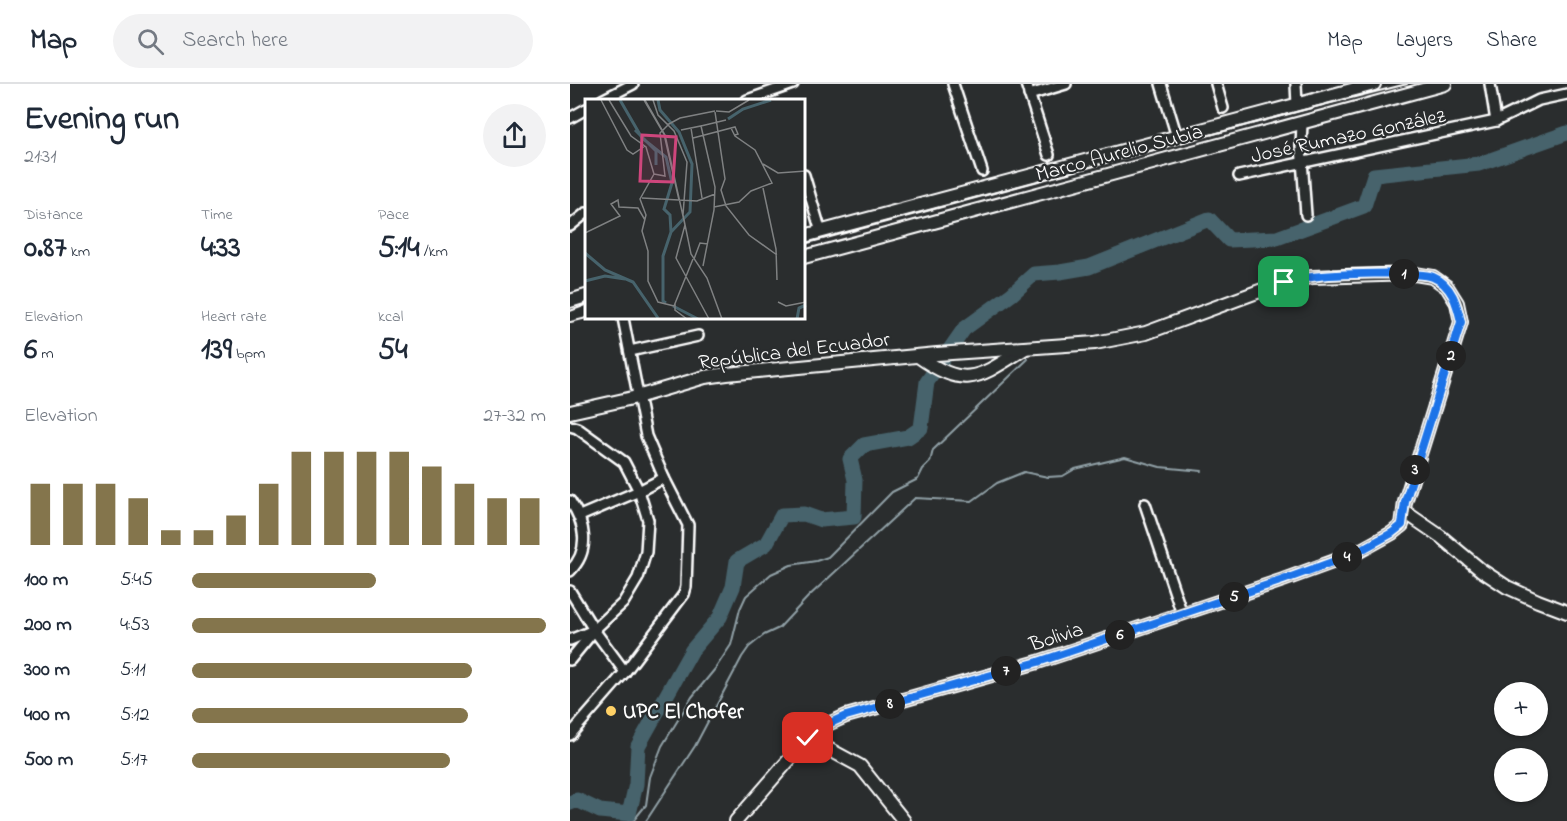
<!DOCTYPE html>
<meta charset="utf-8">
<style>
body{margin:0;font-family:"Indie Flower",sans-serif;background:#f2f2f3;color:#1f2937;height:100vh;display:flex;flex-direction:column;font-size:22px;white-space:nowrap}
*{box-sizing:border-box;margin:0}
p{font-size:20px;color:#747a83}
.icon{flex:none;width:33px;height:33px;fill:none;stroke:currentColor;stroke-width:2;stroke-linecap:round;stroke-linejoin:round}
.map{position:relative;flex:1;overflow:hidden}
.details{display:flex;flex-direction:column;background:#fff;width:570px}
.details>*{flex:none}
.controls{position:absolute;left:924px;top:598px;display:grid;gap:12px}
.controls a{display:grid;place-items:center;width:54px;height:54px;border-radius:50%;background:#fff;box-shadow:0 2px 4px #0004;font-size:30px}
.pin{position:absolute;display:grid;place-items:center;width:51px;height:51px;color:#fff;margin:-26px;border-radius:12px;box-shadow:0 3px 9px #0006}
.km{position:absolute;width:30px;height:30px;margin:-15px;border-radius:50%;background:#222;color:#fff;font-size:16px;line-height:30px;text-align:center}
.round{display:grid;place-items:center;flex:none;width:63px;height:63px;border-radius:32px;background:#f2f2f3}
.headline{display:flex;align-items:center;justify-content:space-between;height:102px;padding:0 24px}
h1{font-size:33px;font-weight:700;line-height:45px}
.figures{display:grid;grid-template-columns:repeat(3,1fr);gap:9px;height:102px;padding:6px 24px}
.figures div{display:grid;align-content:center}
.figures b{font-size:30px;font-weight:700}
.figures small{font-size:16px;font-weight:400}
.figures p{font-size:16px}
.chart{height:168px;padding:12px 24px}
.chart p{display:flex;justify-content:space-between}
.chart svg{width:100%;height:108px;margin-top:6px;stroke:#84754c;stroke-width:6}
ul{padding:0 24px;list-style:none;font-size:20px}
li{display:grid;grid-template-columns:96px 72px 1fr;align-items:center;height:45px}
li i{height:15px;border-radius:8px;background:#84754c}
header{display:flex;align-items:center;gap:36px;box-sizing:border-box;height:84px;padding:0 30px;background:#fff;border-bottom:2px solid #e0e1e3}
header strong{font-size:28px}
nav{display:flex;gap:33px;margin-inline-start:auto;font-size:21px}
.search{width:420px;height:54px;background:#f2f2f3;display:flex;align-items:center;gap:15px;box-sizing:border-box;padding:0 21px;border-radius:33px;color:#747a83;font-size:22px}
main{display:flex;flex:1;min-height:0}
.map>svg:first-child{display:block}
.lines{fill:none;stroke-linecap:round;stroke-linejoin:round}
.stream{stroke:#91a1a7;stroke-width:2}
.river{stroke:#47636c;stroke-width:15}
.street-casing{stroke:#fff;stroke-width:14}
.secondary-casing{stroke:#fff;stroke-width:16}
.street{stroke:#2a2d2e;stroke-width:9}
.secondary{stroke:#2a2d2e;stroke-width:12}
.rail{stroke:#fff;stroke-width:2}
.route-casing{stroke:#fff;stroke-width:12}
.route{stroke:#1a73e8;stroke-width:8}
.poi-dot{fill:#ffd166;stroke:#2a2d2e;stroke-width:2}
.labels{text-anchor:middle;stroke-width:4.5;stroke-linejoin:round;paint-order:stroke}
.street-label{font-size:21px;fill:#fff;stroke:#2a2d2e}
.poi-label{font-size:21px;font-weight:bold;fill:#fff;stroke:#2a2d2e;text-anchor:start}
.inset-river{fill:none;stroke:#47636c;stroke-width:3}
.inset-road{fill:none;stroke:#7f8182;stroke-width:1.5}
.view{fill:#ce467c;fill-opacity:0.15;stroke:#ce467c;stroke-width:3}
.inset-edge{fill:none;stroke:#fff;stroke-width:3}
</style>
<header>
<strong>Map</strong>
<div class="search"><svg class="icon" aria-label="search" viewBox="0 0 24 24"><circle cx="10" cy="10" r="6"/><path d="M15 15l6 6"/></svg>Search here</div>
<nav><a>Map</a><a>Layers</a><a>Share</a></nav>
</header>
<main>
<section class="details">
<div class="headline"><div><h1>Evening run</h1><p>21:31</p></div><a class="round"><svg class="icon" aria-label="share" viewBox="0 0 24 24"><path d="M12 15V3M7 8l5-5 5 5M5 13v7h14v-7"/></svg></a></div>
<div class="figures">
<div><p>Distance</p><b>0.87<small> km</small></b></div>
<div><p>Time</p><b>4:33</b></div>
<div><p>Pace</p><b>5:14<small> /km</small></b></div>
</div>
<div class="figures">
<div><p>Elevation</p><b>6<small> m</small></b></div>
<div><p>Heart rate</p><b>139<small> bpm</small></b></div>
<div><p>kcal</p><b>54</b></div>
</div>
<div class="chart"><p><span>Elevation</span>27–32 m</p>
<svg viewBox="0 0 160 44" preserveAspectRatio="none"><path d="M5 44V19M15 44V19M25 44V19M35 44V25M45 44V38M55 44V38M65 44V32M75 44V19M85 44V6M95 44V6M105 44V6M115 44V6M125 44V12M135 44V19M145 44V25M155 44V25"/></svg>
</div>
<ul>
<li><b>100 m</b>5:45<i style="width:52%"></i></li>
<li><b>200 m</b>4:53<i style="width:100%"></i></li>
<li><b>300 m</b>5:11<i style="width:79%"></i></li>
<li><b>400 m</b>5:12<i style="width:78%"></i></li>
<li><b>500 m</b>5:17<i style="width:73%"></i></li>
</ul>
</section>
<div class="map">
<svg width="997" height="737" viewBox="0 0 997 737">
<rect width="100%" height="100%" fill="#2a2d2e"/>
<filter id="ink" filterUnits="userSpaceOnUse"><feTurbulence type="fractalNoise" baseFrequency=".0167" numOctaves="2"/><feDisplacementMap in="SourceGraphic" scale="12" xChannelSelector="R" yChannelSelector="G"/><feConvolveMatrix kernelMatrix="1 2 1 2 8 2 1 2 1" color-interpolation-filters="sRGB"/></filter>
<g filter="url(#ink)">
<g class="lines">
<!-- stream -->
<g class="stream">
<polyline points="63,737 76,721 80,693 92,662 122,613 145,585 161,561 170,525 176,512 201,490 221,481 246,477 258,473 322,408 348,395 353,385 360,378 363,366 458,275"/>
<polyline points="76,737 125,662 172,573 179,563 194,551 209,544 238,513 345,414 402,417 427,399 454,388 478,393 493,392 505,385 555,373 590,383 632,387"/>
</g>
<!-- river -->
<polyline class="river" points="0,719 7,716 30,727 59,730 66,700 68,662 122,566 150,533 163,503 167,477 196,460 212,431 234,430 251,436 284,433 285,396 280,375 294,361 338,353 351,344 357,298 394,245 442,210 464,190 490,188 519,183 639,135 659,156 707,154 794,122 804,91 909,80 997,49"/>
<!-- street casing -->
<g class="street-casing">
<g id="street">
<polyline points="383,0 412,87"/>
<polyline points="456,0 479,71"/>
<polyline points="591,0 607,53"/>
<polyline points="646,0 653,24"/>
<polyline points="726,0 727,21"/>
<polyline points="920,0 926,37"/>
<polyline points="459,11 496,0"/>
<polyline points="32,16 63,0"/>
<polyline points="177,16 223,0"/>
<polyline points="0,34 16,25"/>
<polyline points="732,39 731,62 736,131"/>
<polyline points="234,91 251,148"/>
<polyline points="669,92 926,37 969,16 997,10"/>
<polyline points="0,142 16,129"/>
<polyline points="60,267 128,252"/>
<polyline points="0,342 7,344 54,378 69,407 78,436 76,468 68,494 53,519 24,546 0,556"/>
<path d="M 0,417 C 15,439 21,466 0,487"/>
<polyline points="575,420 612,530"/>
<polyline points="10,432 69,407 94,394"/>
<polyline points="0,507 24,546 55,588"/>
<polyline points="0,576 23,548"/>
<polyline points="0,651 55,588 114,510 116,503 118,441 94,394 76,352 53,234"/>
</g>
</g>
<!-- secondary casing -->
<g class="secondary-casing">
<g id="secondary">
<polyline points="234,152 804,0"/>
<polyline points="234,173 875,0"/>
<polyline points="0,217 16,212"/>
<polyline points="0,231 16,227"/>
<path d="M 348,272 C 396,306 408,294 454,265"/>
<polyline points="0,328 67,313 135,293 157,290 367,270 525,259 576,249 714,198 742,193 845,190 863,193 877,203 887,219 891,238 835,418 832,441 822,449 784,470 713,496 468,578 276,632 258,640 238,654 166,737"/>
<polyline points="835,428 870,452 911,486 937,503 968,517 997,528"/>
<polyline points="238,654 290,682 334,737"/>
</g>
</g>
<!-- street -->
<use href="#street" class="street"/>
<!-- secondary -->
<use href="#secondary" class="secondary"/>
<!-- rail -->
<g class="rail">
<polyline points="234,160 729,27 837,0"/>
<polyline points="0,227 16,221"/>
</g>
</g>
</g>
<g class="lines" filter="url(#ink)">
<!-- route casing -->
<g class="route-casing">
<path id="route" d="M 238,654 L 258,640 L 276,632 L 468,578 L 713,496 L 784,470 L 822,449 L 832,441 L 835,418 L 891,238 C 887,220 882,201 863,193 C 847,187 762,190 742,193 C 733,194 723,196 714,198"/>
</g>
<!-- route -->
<use href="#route" class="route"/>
</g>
<!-- markers -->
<circle class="poi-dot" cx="41" cy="627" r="6"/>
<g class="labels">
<!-- street labels -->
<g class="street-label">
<text transform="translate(778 51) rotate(-12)" y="7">José Rumazo González</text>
<text transform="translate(549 68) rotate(-15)" y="7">Marco Aurelio Subia</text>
<text transform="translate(224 266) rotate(-7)" y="7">República del Ecuador</text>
<text transform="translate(486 552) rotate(-18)" y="7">Bolivia</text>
</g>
<!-- poi labels -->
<g class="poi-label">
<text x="53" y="634">UPC El Chofer</text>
</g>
</g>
<!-- overview -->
<g transform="translate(15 15)">
<rect width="220" height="220" fill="#2a2d2e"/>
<path class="inset-river" d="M 35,1 L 57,39 L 81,58 L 87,84 L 79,110 L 85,116 L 86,133M 73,1 L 75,11 L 94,33 L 107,65 L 105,113 L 86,133 L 78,157 L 78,202 L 81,204M 143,20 L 158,10 L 186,1M 50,31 L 71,52 L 71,66M 0,154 L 20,171 L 48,183 L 73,219M 0,182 L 20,177 L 40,180M 88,207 L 113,220M 212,220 L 214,209 L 221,206"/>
<path class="inset-road" d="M 16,1 L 42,51 L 48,55 L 60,47M 24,1 L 46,37 L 61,48 L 69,75M 59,1 L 79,35 L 94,101 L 112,102 L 130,95M 60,1 L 80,36 L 100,126 L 91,159 L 124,220M 68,1 L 73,16 L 89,32 L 102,63 L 98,116 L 106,155 L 122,179 L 137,220M 131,12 L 144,13 L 164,1M 130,13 L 140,80 L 136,91 L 141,107 L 164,136 L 192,156M 82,26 L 95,19 L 130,12M 116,27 L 141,21M 106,29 L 117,99M 96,31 L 116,27 L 130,88 L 129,111 L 118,167M 108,39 L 150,28 L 153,35 L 150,36M 178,65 L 193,74 L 221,72M 69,75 L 55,100 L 61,116 L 57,132 L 63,152 L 63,182 L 73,203 L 89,207M 69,75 L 80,77 L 75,34 L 84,25M 178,89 L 191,150 L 192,181M 57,99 L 94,101M 129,108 L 154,103 L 166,92 L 187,84 L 170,51 L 150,37 L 146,29M 0,134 L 35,117 L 26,105 L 33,101 L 34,108 L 53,109 L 60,121M 109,160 L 115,144 L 123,145M 193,203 L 201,207 L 221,203M 90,205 L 90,211 L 102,220M 89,207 L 108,160"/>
<path class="view" d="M 57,36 L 91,38 L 88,83 L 55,82 Z"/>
<rect width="220" height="220" class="inset-edge"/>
</g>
</svg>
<div class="controls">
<a>+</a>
<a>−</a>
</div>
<div class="pin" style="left:714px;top:198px;background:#1e9e55"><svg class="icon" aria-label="arrive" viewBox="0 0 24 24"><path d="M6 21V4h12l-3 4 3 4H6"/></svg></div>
<div class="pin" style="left:238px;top:654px;background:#d93025"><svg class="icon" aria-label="check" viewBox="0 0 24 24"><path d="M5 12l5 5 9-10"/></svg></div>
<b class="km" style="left:834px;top:190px">1</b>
<b class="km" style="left:881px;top:272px">2</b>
<b class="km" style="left:845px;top:386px">3</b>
<b class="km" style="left:777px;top:473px">4</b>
<b class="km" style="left:664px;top:513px">5</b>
<b class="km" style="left:550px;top:551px">6</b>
<b class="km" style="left:436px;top:587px">7</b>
<b class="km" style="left:320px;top:620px">8</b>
</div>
</main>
